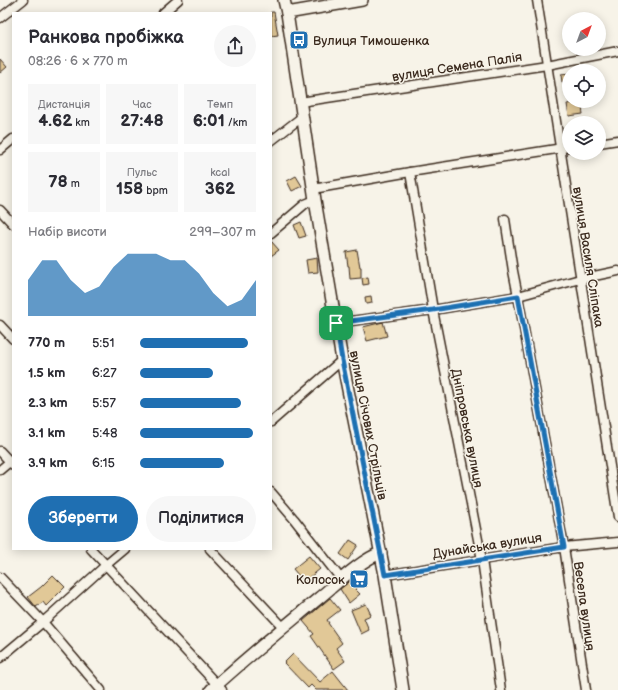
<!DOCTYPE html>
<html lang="uk">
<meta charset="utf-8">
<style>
body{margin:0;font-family:"Balsamiq Sans",sans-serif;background:#f7f7f7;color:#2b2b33;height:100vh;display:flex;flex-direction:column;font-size:15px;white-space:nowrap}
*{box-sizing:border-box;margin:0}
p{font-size:13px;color:#7c7c81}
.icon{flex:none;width:22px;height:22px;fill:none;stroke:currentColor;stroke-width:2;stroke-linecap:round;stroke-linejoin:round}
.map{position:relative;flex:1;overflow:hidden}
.side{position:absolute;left:12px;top:12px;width:260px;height:538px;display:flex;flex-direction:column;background:#fff;border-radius:0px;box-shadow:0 2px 10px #0003}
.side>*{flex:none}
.needle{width:26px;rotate:41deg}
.fabs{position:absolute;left:562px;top:12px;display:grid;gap:8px}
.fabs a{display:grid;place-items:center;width:44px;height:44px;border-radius:50%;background:#fff;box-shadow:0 2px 10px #0003;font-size:20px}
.pin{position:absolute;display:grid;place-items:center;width:34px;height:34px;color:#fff;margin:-17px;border-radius:8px;box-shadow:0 2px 6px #0006}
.round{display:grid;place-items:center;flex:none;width:42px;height:42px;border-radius:21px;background:#f7f7f7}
.summary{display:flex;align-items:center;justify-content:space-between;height:68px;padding:0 16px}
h1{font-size:18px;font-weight:700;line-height:30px}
.metrics{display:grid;grid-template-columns:repeat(3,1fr);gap:6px;height:68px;padding:4px 16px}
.metrics div{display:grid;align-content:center;border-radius:0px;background:#f7f7f7;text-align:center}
.metrics b{font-size:17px;font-weight:700}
.metrics small{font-size:11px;font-weight:400}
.metrics p{font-size:11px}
.chart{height:112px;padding:8px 16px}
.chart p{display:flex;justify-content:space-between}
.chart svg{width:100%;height:72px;margin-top:4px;fill:#1f6fb2;opacity:.7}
.primary-button{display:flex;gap:8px;margin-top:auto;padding:8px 16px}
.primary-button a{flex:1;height:46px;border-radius:24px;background:#1f6fb2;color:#fff;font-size:16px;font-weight:700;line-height:46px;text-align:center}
.primary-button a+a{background:#f7f7f7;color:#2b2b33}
ul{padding:0 16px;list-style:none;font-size:13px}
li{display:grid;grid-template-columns:64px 48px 1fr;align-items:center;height:30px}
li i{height:10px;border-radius:5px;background:#1f6fb2}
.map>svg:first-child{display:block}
.building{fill:#e1c897;stroke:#3b2a1e}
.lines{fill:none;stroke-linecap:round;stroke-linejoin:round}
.street-casing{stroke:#3b2a1e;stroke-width:11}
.secondary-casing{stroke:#3b2a1e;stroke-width:14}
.street{stroke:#f7f3e8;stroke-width:8}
.secondary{stroke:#f7f3e8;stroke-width:11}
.route-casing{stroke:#fff;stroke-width:8}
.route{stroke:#1f6fb2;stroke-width:5}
.labels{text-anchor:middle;stroke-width:3;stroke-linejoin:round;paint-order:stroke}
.poi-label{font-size:13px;fill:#3b2a1e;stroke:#f7f3e8;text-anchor:start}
.street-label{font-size:13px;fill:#3b2a1e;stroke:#f7f3e8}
</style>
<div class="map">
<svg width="618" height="690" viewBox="0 0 618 690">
<rect width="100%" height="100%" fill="#f7f3e8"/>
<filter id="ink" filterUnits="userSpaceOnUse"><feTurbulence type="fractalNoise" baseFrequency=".025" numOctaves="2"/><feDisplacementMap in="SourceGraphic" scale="8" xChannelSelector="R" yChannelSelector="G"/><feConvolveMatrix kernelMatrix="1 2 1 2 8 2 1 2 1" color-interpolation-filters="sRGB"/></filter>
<g filter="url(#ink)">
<!-- building -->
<g class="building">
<polygon points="271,12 274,12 278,35 271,36"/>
<polygon points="0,59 7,67 0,73"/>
<polygon points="569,74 569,81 562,82 561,75"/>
<polygon points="581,102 583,114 569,116 567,104"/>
<polygon points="296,176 302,186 292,191 287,181"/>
<polygon points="301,222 306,236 299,238 294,225"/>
<polygon points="271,241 279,250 271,256"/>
<polygon points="357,250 360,267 361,267 361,278 350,279 349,266 348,266 346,252"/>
<polygon points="317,258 318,272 308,273 306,260"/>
<polygon points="368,277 369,284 363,285 362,278"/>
<polygon points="371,296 372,303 366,304 365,297"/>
<polygon points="383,322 387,336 367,341 363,327"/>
<polygon points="350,540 358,545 348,560 340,554"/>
<polygon points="309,556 320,569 304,582 293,569"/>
<polygon points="361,573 366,580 355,589 360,594 349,603 340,589"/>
<polygon points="53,575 65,587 46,606 43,602 36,607 28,597 41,587"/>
<polygon points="330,598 340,610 327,620 329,623 328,623 342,643 336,648 345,661 334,669 311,636 314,634 303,621"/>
<polygon points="366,604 371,615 364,618 369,630 361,634 351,610"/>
<polygon points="293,654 320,682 333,671 348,690 316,690 311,685 308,688 284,663"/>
</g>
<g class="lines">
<!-- street casing -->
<g class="street-casing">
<g id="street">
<polyline points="537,0 618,517"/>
<polyline points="163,13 178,0"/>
<polyline points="0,18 23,0"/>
<polyline points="300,102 547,65 618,51"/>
<polyline points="271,141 302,117"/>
<polyline points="599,143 618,140"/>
<polyline points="0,150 13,139"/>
<polyline points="410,172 433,310 482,560 501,690"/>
<polyline points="313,189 410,172 569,147"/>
<polyline points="0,210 13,224"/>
<polyline points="505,219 513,271 518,296 564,547 586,690"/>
<polyline points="271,233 305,204 315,200"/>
<polyline points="336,323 433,310 518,296 580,279 618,271"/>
<polyline points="0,325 13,339"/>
<polyline points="271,422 342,360"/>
<polyline points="0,451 13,465"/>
<polyline points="0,470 13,459"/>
<polyline points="271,492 294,519 341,579"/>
<polyline points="91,549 222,690"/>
<polyline points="210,549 284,628"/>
<polyline points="385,575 564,547 618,542"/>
<polyline points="0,577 43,622 101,690"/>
<polyline points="0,658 43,622 106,565 125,549"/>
</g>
</g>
<!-- secondary casing -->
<g class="secondary-casing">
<g id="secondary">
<polyline points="284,0 287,13 315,200 342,360 385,575 403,690"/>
<polyline points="287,13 362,0"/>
<path d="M 211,690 C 246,658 283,628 319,598 C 335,585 362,559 381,553"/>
</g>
</g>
<!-- street -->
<use href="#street" class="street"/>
<!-- secondary -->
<use href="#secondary" class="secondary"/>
</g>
</g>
<g class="lines" filter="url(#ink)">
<!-- route casing -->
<g class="route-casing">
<polygon id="route" points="518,296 564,547 385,575 342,360 336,323 433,310"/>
</g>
<!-- route -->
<use href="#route" class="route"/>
</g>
<!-- icons -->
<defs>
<g id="bus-square" transform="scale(1)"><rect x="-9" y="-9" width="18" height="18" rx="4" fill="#1f6fb2" stroke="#f7f3e8"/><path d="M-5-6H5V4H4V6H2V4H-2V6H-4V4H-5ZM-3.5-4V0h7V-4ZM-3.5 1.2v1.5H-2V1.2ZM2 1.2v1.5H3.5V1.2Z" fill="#fff"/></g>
<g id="supermarket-square" transform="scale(1)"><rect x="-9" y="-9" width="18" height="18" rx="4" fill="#1f6fb2" stroke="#f7f3e8"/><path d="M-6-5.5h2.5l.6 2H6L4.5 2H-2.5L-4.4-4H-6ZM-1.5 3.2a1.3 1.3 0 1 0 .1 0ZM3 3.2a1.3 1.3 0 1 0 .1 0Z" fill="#fff"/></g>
</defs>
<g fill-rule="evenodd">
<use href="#bus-square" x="299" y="40"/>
<use href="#supermarket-square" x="359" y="579"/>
</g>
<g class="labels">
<!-- poi labels -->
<g class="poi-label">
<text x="313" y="45">Вулиця Тимошенка</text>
<text x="345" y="584" text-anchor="end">Колосок</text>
</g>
<!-- street labels -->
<g class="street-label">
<text transform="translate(457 66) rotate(-9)" y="5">вулиця Семена Палія</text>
<text transform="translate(589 257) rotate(81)" y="5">вулиця Василя Сліпака</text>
<text transform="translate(369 425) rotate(79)" y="5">вулиця Січових Стрільців</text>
<text transform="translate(468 428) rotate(79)" y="5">Дніпровська вулиця</text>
<text transform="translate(487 545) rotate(-9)" y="5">Дунайська вулиця</text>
<text transform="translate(585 606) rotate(82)" y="5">Весела вулиця</text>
</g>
</g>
</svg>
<div class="fabs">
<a><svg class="needle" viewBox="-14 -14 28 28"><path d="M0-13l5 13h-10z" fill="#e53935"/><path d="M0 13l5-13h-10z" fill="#7c7c81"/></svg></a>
<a><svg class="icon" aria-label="locate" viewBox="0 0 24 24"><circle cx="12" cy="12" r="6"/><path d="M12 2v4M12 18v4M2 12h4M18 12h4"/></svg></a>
<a><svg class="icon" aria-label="layers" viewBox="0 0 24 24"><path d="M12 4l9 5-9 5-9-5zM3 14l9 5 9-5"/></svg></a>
</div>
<div class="pin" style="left:336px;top:323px;background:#1e9e55"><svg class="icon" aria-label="arrive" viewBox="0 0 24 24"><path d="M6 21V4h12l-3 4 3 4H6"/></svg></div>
<section class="side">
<div class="summary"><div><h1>Ранкова пробіжка</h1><p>08:26 · 6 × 770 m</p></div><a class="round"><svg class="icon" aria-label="share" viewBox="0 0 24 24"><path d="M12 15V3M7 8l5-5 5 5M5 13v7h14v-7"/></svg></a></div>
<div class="metrics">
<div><p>Дистанція</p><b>4.62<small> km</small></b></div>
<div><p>Час</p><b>27:48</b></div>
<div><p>Темп</p><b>6:01<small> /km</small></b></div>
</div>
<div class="metrics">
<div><b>78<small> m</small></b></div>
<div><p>Пульс</p><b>158<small> bpm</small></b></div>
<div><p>kcal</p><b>362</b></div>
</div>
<div class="chart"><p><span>Набір висоти</span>299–307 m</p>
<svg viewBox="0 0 160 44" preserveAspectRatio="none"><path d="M0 44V22L10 10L20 10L30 22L40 30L50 26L60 14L70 6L80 6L90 6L100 10L110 10L120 18L130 30L140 38L150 34L160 22V44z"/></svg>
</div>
<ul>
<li><b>770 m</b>5:51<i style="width:93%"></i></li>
<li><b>1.5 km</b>6:27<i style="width:63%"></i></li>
<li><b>2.3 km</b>5:57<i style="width:87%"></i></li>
<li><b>3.1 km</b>5:48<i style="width:97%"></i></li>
<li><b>3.9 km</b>6:15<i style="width:72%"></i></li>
</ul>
<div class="primary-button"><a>Зберегти</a><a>Поділитися</a></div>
</section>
</div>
